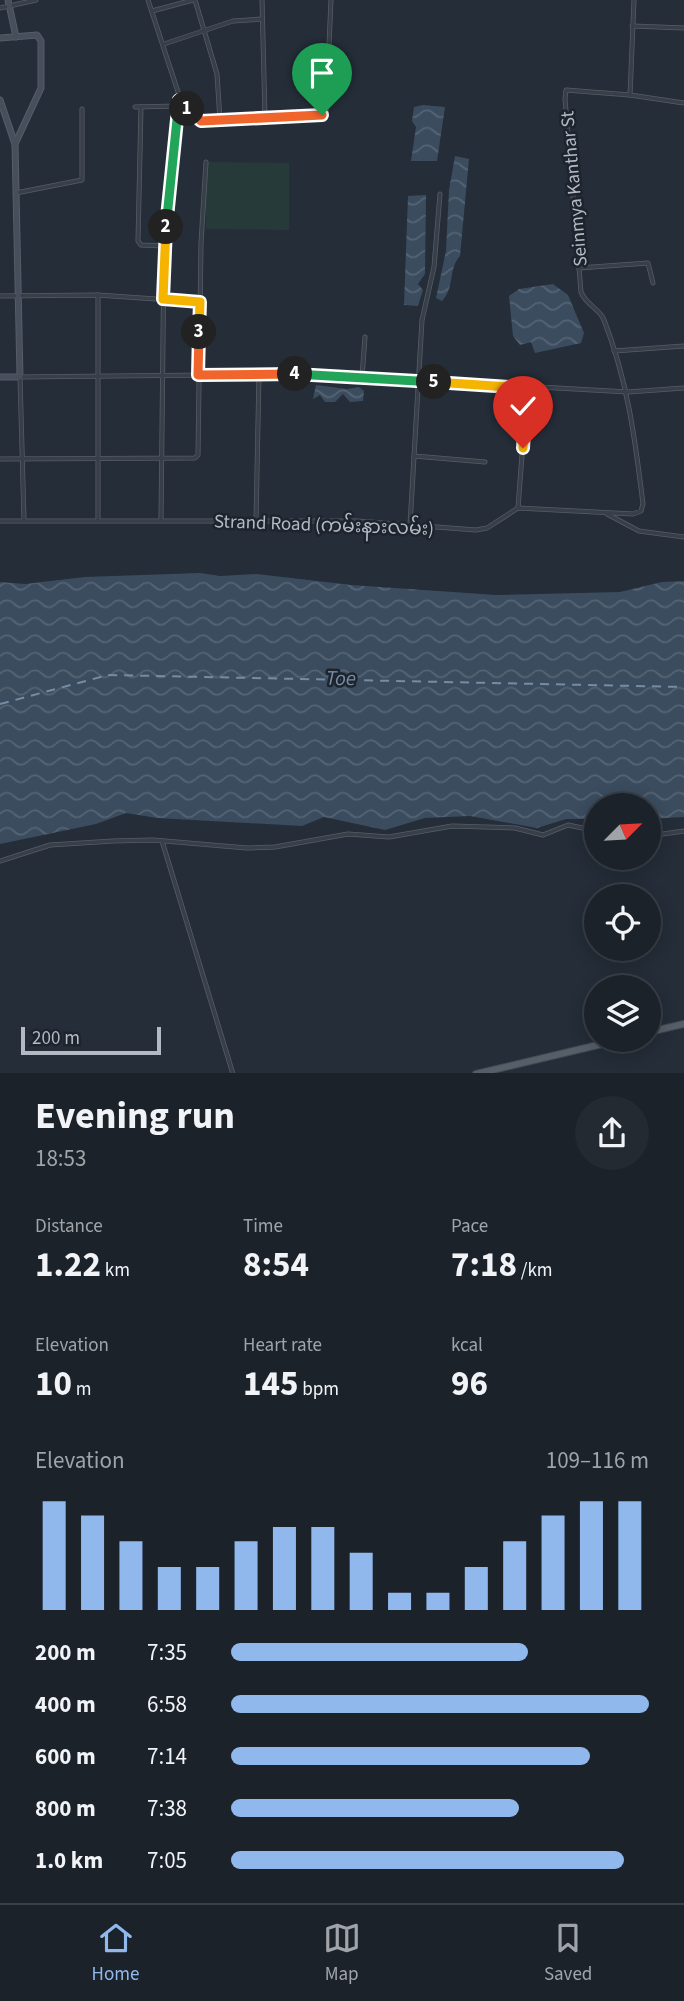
<!DOCTYPE html>
<meta charset="utf-8">
<style>
body{margin:0;font-family:"Source Sans 3","Noto Sans Myanmar",sans-serif;background:#242a32;color:#f1f3f6;height:100vh;display:flex;flex-direction:column;font-size:26px;white-space:nowrap}
*{box-sizing:border-box;margin:0}
p{font-size:23px;color:#a0a4a8}
.icon{flex:none;width:38px;height:38px;fill:none;stroke:currentColor;stroke-width:2;stroke-linecap:round;stroke-linejoin:round}
.map{position:relative;height:1073px;overflow:hidden}
.details{display:flex;flex-direction:column;background:#1b222a;flex:1}
.details>*{flex:none}
.needle{width:46px;rotate:66deg}
.buttons{position:absolute;left:584px;top:793px;display:grid;gap:14px}
.buttons a{display:grid;place-items:center;width:77px;height:77px;border-radius:50%;background:#1b222a;box-shadow:0 4px 18px #0003,0 0 0 2px #393f47;font-size:35px}
.scale{position:absolute;left:21px;bottom:18px;width:140px;box-sizing:border-box;padding-left:7px;border:4px solid #b3bac4;border-top:0;font-size:19px;line-height:24px;white-space:nowrap;color:#b3bac4;-webkit-text-stroke:5px #1d242d;paint-order:stroke}
.pin{position:absolute;display:grid;place-items:center;width:60px;height:60px;color:#fff;margin:-72px -30px;border-radius:50% 50% 50% 0;rotate:-45deg;box-shadow:0 0 7px #0007}
.pin .icon{rotate:45deg}
.km{position:absolute;width:35px;height:35px;margin:-18px;border-radius:50%;background:#222;color:#fff;font-size:19px;line-height:35px;text-align:center}
.round{display:grid;place-items:center;flex:none;width:74px;height:74px;border-radius:37px;background:#242a32}
.summary{display:flex;align-items:center;justify-content:space-between;height:119px;padding:0 35px}
h1{font-size:38px;font-weight:700;line-height:52px}
.metrics{display:grid;grid-template-columns:repeat(3,1fr);gap:10px;height:119px;padding:7px 35px}
.metrics div{display:grid;align-content:center}
.metrics b{font-size:35px;font-weight:700}
.metrics small{font-size:19px;font-weight:400}
.metrics p{font-size:19px}
.chart{height:196px;padding:14px 35px}
.chart p{display:flex;justify-content:space-between}
.chart svg{width:100%;height:126px;margin-top:7px;stroke:#90b8ec;stroke-width:6}
ul{padding:0 35px;list-style:none;font-size:23px}
li{display:grid;grid-template-columns:112px 84px 1fr;align-items:center;height:52px}
li i{height:18px;border-radius:9px;background:#90b8ec}
.dock{display:flex;justify-content:space-around;align-items:center;height:98px;border-top:2px solid #393f47;background:#1b222a;font-size:19px;color:#a0a4a8}
.dock a{display:grid;justify-items:center;gap:4px}
.dock .active{color:#90b8ec}
.map>svg:first-child{display:block}
.park{fill:#273a3a}
.water{fill:url(#water-waves)}
.lines{fill:none;stroke-linecap:round;stroke-linejoin:round}
.ferry{stroke:#768ca5;stroke-width:2;stroke-dasharray:9 7;stroke-linecap:butt}
.minor-casing{stroke:#565d66;stroke-width:5}
.secondary-casing{stroke:#565d66;stroke-width:7}
.primary-casing{stroke:#414851;stroke-width:8}
.minor{stroke:#383f48;stroke-width:3.5}
.secondary{stroke:#464f5b;stroke-width:5}
.primary{stroke:#565e68;stroke-width:6}
.split-1-casing{stroke:#fff;stroke-width:14}
.split-2-casing{stroke:#fff;stroke-width:14}
.split-3-casing{stroke:#fff;stroke-width:14}
.split-4-casing{stroke:#fff;stroke-width:14}
.split-5-casing{stroke:#fff;stroke-width:14}
.split-6-casing{stroke:#fff;stroke-width:14}
.split-1{stroke:#f0652b;stroke-width:9}
.split-2{stroke:#22a559;stroke-width:9}
.split-3{stroke:#f5b400;stroke-width:9}
.split-4{stroke:#f0652b;stroke-width:9}
.split-5{stroke:#22a559;stroke-width:9}
.split-6{stroke:#f5b400;stroke-width:9}
.labels{text-anchor:middle;stroke-width:5;stroke-linejoin:round;paint-order:stroke}
.street-label{font-size:19px;fill:#b3bac4;stroke:#1d242d}
.water-label{font-size:21px;font-style:italic;fill:#768ca5;stroke:#1d242d}
</style>
<div class="map">
<svg width="684" height="1074" viewBox="0 0 684 1074">
<defs>
<pattern id="water-waves" width="16" height="10" patternUnits="userSpaceOnUse" patternTransform="scale(1.75)"><rect width="16" height="10" fill="#3b4c5f"/><path d="M0 5q4-4 8 0t8 0" fill="none" stroke="#556474"/></pattern>
</defs>
<rect width="100%" height="100%" fill="#242d38"/>
<!-- park -->
<polygon class="park" points="206,162 289,163 289,230 206,229"/>
<!-- water -->
<g class="water">
<polygon points="423,105 445,107 437,161 411,161 416,127 412,121 414,107"/>
<path d="M 455,156 L 469,159 L 460,256 C 448,269 455,288 442,301 L 436,298 L 446,251 L 449,190 Z"/>
<polygon points="426,195 425,274 418,284 423,290 418,306 404,305 408,196"/>
<polygon points="553,284 568,295 584,333 581,343 535,353 531,342 520,345 513,336 509,296 519,289"/>
<polygon points="316,385 347,389 359,387 364,391 363,401 350,402 343,394 335,402 325,402 320,395 313,399"/>
<polygon points="200,573 220,576 257,574 351,585 496,595 620,592 662,582 684,581 684,817 649,819 649,805 597,805 597,819 566,819 537,828 470,816 425,818 385,830 324,817 302,826 157,818 126,813 96,824 0,844 0,582 25,584 85,577"/>
</g>
<g class="lines">
<!-- ferry -->
<polyline class="ferry" points="0,704 108,675 684,687"/>
<!-- minor casing -->
<g class="minor-casing">
<g id="minor">
<polyline points="148,0 179,95 164,248 161,520"/>
<polyline points="195,0 217,74 220,120"/>
<polyline points="262,0 265,117"/>
<polyline points="0,8 36,0"/>
<polyline points="152,11 193,0"/>
<polyline points="632,26 684,28"/>
<polyline points="164,44 233,21 262,19"/>
<polyline points="630,95 684,103"/>
<polyline points="179,100 201,121 326,114 331,0"/>
<polyline points="135,107 178,106"/>
<polyline points="141,107 138,241 141,245 164,246"/>
<polyline points="16,193 82,180 82,109"/>
<polyline points="579,268 648,263 653,283"/>
<polyline points="0,296 98,295 199,302"/>
<polyline points="614,351 684,346"/>
<polyline points="362,377 365,337"/>
<polyline points="414,456 485,462"/>
<polyline points="0,459 195,458 198,455 201,243 206,162"/>
<polyline points="518,508 527,388"/>
<polyline points="607,514 639,531 684,537"/>
<polyline points="24,520 20,377 304,374 628,392 684,388"/>
<polyline points="98,520 98,295"/>
<path d="M 0,521 L 357,521 L 476,530 L 487,528 L 518,508 L 633,514 L 641,511 L 643,504 C 635,439 628,382 604,320 C 600,309 586,305 581,292 L 565,99 L 566,90 L 630,95 L 634,0"/>
<polyline points="256,521 259,374"/>
<polyline points="410,525 422,320 434,267 440,194"/>
<polyline points="649,836 684,831"/>
<polyline points="162,841 233,1074"/>
<polyline points="0,861 50,845 113,841 153,840 247,848 275,847 348,834 389,837 452,826 515,828 543,835 568,825 597,831"/>
</g>
</g>
<!-- secondary casing -->
<g class="secondary-casing">
<g id="secondary">
<polyline points="8,0 16,37"/>
<polyline points="0,38 37,35 41,41 41,88 15,144"/>
<polyline points="0,100 15,144 20,377 0,377"/>
</g>
</g>
<!-- primary casing -->
<g class="primary-casing">
<g id="primary">
<polyline points="649,1032 684,1024"/>
<polyline points="476,1074 619,1040"/>
</g>
</g>
<!-- minor -->
<use href="#minor" class="minor"/>
<!-- secondary -->
<use href="#secondary" class="secondary"/>
<!-- primary -->
<use href="#primary" class="primary"/>
</g>
<g class="lines">
<!-- split-1 casing -->
<g class="split-1-casing">
<polyline id="split-1" points="187,109 201,121 322,115"/>
</g>
<!-- split-2 casing -->
<g class="split-2-casing">
<polyline id="split-2" points="166,227 179,100 187,109"/>
</g>
<!-- split-3 casing -->
<g class="split-3-casing">
<polyline id="split-3" points="166,227 163,299 200,302 199,332"/>
</g>
<!-- split-4 casing -->
<g class="split-4-casing">
<polyline id="split-4" points="199,332 198,375 295,374"/>
</g>
<!-- split-5 casing -->
<g class="split-5-casing">
<polyline id="split-5" points="295,374 434,382"/>
</g>
<!-- split-6 casing -->
<g class="split-6-casing">
<polyline id="split-6" points="434,382 527,388 523,448"/>
</g>
<!-- split-1 -->
<use href="#split-1" class="split-1"/>
<!-- split-2 -->
<use href="#split-2" class="split-2"/>
<!-- split-3 -->
<use href="#split-3" class="split-3"/>
<!-- split-4 -->
<use href="#split-4" class="split-4"/>
<!-- split-5 -->
<use href="#split-5" class="split-5"/>
<!-- split-6 -->
<use href="#split-6" class="split-6"/>
</g>
<g class="labels">
<!-- street labels -->
<g class="street-label">
<text transform="translate(573 189) rotate(-95)" y="7">Seinmya Kanthar St</text>
<text transform="translate(324 524) rotate(2)" y="7">Strand Road (ကမ်းနားလမ်း)</text>
</g>
<!-- water labels -->
<g class="water-label">
<text transform="translate(341 678) rotate(1)" y="7">Toe</text>
</g>
</g>
</svg>
<div class="buttons">
<a><svg class="needle" viewBox="-14 -14 28 28"><path d="M0-13l5 13h-10z" fill="#e53935"/><path d="M0 13l5-13h-10z" fill="#a0a4a8"/></svg></a>
<a><svg class="icon" aria-label="locate" viewBox="0 0 24 24"><circle cx="12" cy="12" r="6"/><path d="M12 2v4M12 18v4M2 12h4M18 12h4"/></svg></a>
<a><svg class="icon" aria-label="layers" viewBox="0 0 24 24"><path d="M12 4l9 5-9 5-9-5zM3 14l9 5 9-5"/></svg></a>
</div>
<div class="scale">200 m</div>
<div class="pin" style="left:322px;top:115px;background:#1e9e55"><svg class="icon" aria-label="arrive" viewBox="0 0 24 24"><path d="M6 21V4h12l-3 4 3 4H6"/></svg></div>
<div class="pin" style="left:523px;top:448px;background:#d93025"><svg class="icon" aria-label="check" viewBox="0 0 24 24"><path d="M5 12l5 5 9-10"/></svg></div>
<b class="km" style="left:187px;top:109px">1</b>
<b class="km" style="left:166px;top:227px">2</b>
<b class="km" style="left:199px;top:332px">3</b>
<b class="km" style="left:295px;top:374px">4</b>
<b class="km" style="left:434px;top:382px">5</b>
</div>
<section class="details">
<div class="summary"><div><h1>Evening run</h1><p>18:53</p></div><a class="round"><svg class="icon" aria-label="share" viewBox="0 0 24 24"><path d="M12 15V3M7 8l5-5 5 5M5 13v7h14v-7"/></svg></a></div>
<div class="metrics">
<div><p>Distance</p><b>1.22<small> km</small></b></div>
<div><p>Time</p><b>8:54</b></div>
<div><p>Pace</p><b>7:18<small> /km</small></b></div>
</div>
<div class="metrics">
<div><p>Elevation</p><b>10<small> m</small></b></div>
<div><p>Heart rate</p><b>145<small> bpm</small></b></div>
<div><p>kcal</p><b>96</b></div>
</div>
<div class="chart"><p><span>Elevation</span>109–116 m</p>
<svg viewBox="0 0 160 44" preserveAspectRatio="none"><path d="M5 44V6M15 44V11M25 44V20M35 44V29M45 44V29M55 44V20M65 44V15M75 44V15M85 44V24M95 44V38M105 44V38M115 44V29M125 44V20M135 44V11M145 44V6M155 44V6"/></svg>
</div>
<ul>
<li><b>200 m</b>7:35<i style="width:71%"></i></li>
<li><b>400 m</b>6:58<i style="width:100%"></i></li>
<li><b>600 m</b>7:14<i style="width:86%"></i></li>
<li><b>800 m</b>7:38<i style="width:69%"></i></li>
<li><b>1.0 km</b>7:05<i style="width:94%"></i></li>
</ul>
</section>
<nav class="dock">
<a class="active"><svg class="icon" aria-label="home" viewBox="0 0 24 24"><path d="M3 11l9-7 9 7M6 9v11h12V9"/></svg>Home</a>
<a><svg class="icon" aria-label="map" viewBox="0 0 24 24"><path d="M3 6l6-2 6 2 6-2v14l-6 2-6-2-6 2zM9 4v14M15 6v14"/></svg>Map</a>
<a><svg class="icon" aria-label="saved" viewBox="0 0 24 24"><path d="M7 4h10v16l-5-4-5 4z"/></svg>Saved</a>
</nav>
